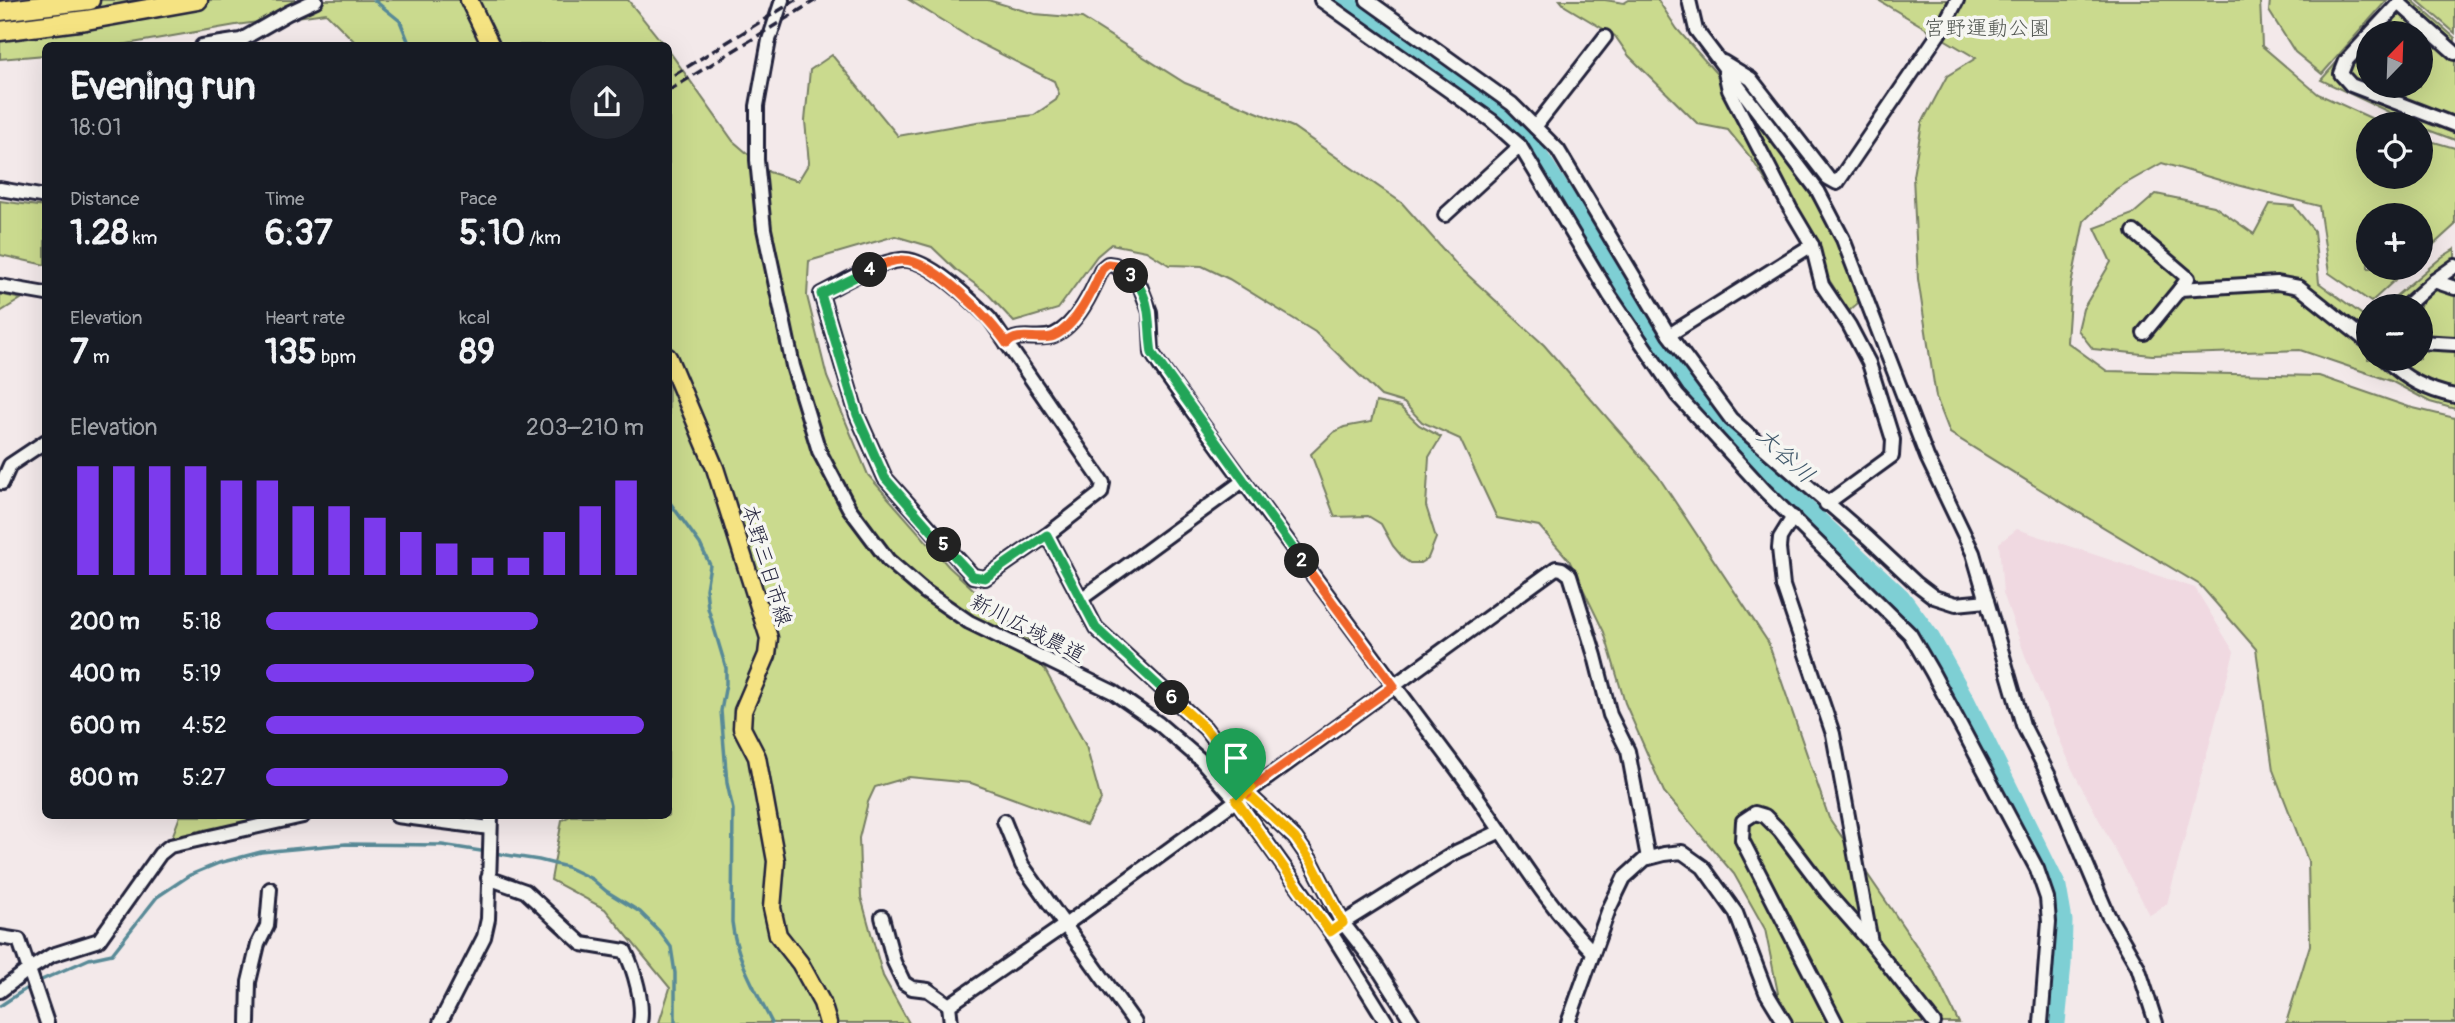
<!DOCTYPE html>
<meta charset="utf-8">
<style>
body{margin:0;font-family:Pangolin,"Klee One",sans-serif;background:#242831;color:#f1f3f6;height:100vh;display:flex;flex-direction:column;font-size:26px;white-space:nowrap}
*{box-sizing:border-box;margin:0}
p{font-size:23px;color:#9ea1a6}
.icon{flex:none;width:38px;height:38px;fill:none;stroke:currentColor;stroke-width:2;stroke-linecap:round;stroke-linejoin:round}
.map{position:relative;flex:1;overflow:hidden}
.details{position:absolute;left:42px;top:42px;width:630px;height:777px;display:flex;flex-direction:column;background:#171b24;border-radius:10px;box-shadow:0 7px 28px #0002}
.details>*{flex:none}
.needle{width:46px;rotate:23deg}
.fabs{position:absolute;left:2356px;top:21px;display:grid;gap:14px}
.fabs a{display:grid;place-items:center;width:77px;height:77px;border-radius:50%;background:#171b24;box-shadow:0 7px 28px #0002;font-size:35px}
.pin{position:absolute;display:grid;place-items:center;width:60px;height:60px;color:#fff;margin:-72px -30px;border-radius:50% 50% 50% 0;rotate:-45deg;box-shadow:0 0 7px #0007}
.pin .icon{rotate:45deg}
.km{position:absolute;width:35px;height:35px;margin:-18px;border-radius:50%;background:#222;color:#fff;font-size:19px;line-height:35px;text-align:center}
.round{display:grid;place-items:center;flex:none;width:74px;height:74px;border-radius:37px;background:#242831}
.summary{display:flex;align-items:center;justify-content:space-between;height:119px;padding:0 28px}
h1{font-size:38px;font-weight:700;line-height:52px}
.figures{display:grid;grid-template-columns:repeat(3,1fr);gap:10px;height:119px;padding:7px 28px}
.figures div{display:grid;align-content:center}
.figures b{font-size:35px;font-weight:700}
.figures small{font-size:19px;font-weight:400}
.figures p{font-size:19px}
.chart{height:196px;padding:14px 28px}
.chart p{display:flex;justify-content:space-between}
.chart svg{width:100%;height:126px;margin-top:7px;stroke:#7c3aed;stroke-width:6}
ul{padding:0 28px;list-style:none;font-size:23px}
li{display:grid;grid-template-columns:112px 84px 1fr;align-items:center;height:52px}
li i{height:18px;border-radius:9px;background:#7c3aed}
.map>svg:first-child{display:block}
.built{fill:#f0d9e1}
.green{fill:#cada8e;stroke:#767e64;stroke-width:2;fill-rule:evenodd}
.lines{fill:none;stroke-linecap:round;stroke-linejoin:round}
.stream{stroke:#598a97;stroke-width:3.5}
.river{stroke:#7ecfd4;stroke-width:21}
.minor-casing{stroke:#22223b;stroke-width:18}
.major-casing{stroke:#22223b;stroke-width:21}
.highway-casing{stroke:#22223b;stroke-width:23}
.minor{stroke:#f6f6f2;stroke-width:12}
.major{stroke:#f5e382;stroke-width:16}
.highway{stroke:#f5e382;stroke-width:18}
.rail{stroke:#22223b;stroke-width:3.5;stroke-dasharray:10 5;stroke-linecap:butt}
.split-1-casing{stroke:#fff;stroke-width:14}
.split-2-casing{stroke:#fff;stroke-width:14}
.split-3-casing{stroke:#fff;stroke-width:14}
.split-4-casing{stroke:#fff;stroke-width:14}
.split-5-casing{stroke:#fff;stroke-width:14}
.split-6-casing{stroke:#fff;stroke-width:14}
.split-7-casing{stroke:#fff;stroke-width:14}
.split-1{stroke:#f5b400;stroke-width:9}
.split-2{stroke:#f0652b;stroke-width:9}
.split-3{stroke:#22a559;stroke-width:9}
.split-4{stroke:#f0652b;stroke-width:9}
.split-5{stroke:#22a559;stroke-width:9}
.split-6{stroke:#22a559;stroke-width:9}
.split-7{stroke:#f5b400;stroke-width:9}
.labels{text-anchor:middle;stroke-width:7;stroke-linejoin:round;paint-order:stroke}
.park-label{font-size:21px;fill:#545954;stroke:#f6f6f2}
.street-label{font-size:21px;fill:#22223b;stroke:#f6f6f2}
.water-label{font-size:23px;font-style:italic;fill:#3e5669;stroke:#f6f6f2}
</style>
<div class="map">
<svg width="2455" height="1023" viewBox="0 0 2455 1023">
<rect width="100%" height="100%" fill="#f3e9ea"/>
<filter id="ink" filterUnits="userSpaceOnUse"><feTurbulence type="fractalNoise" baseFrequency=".0143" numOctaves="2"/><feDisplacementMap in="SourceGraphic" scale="14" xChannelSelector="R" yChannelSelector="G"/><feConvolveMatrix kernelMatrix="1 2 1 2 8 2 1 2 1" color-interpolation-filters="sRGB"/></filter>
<g filter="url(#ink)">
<!-- built -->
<polygon class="built" points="2017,529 2195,588 2234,652 2167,904 2150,915 2073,771 2028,664 2003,593 1999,543"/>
<!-- green -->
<g class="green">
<polygon points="0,0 628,0 664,45 358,45 326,13 236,25 121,45 46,46 45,55 0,59"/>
<polygon points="909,0 988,0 1035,14 1082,18 1185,83 1293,127 1402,203 1457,265 1544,345 1658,476 1768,642 1829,818 1933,970 1959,1023 1779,1023 1778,993 1765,929 1734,874 1664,792 1625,703 1604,632 1569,560 1539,526 1497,518 1460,439 1422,422 1404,403 1381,396 1315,332 1229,279 1202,266 1169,265 1146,251 1111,244 1097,256 1058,309 1014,322 987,293 956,270 932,247 895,236 809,261 807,296 827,377 868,475 949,567 1029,640 1086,746 1101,800 1086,825 971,783 909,777 875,787 868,802 859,838 861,897 883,976 909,1023 659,1023 670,988 605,909 551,880 562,820 570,816 668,816 669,51 733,141 769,172 798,181 809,163 805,121 810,70 832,55 898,136 977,122 1034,115 1056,100 1059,94 1054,81 977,42"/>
<polygon points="1560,0 1605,0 1624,3 1629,0 1658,0 1677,29 1751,113 1810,194 1835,233 1858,303 1849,311 1751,158 1728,130 1698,124 1629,56 1615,36 1565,6"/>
<polygon points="1878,0 2260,0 2262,46 2318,94 2384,124 2368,124 2368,177 2420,177 2420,138 2455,148 2455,225 2420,257 2420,215 2368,215 2368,268 2408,268 2371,302 2329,273 2319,206 2226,182 2162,163 2116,189 2084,221 2071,285 2067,342 2107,371 2319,376 2409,407 2455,418 2455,1023 2286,1023 2310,945 2308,861 2273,770 2256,649 2200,585 2048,494 1950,433 1936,397 1918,279 1913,176 1922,123 1947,76 1976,58"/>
<polygon points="2270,0 2387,0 2322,74 2295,52 2269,11"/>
<path d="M 2392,0 L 2412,0 L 2455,38 L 2455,140 L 2420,127 L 2420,124 L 2414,124 L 2321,80 ZM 2368,33 L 2420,33 L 2420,86 L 2368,86 Z"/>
<polygon points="2417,0 2455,0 2455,33"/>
<polygon points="2156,194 2214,206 2254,234 2270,204 2294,206 2314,231 2319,283 2368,319 2368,359 2420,359 2420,306 2384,306 2442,257 2455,249 2455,409 2430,402 2391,381 2300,350 2152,355 2093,349 2078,330 2083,309 2111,262 2095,228 2133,214"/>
<polygon points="0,201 45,207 45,265 0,255"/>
<polygon points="0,294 21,299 0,312"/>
<polygon points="1376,402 1400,407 1419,425 1441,437 1429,457 1426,506 1436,538 1428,558 1420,563 1410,563 1404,559 1393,546 1381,524 1368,516 1335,517 1311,454 1334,432 1344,427 1371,422"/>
<polygon points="180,816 271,816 171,840"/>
</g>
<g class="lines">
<!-- stream -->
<g class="stream">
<polyline points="374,0 400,21 410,46"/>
<path d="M 668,500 L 700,544 L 710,565 L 706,589 L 708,608 L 726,668 L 726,684 L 721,711 L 727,783 L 733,810 L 732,922 C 736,958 756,991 772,1023"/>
<polyline points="37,982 89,959 112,954 157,897 190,875 219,863 261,852 346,844 442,845 539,860 567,867 592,879 606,891 640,912 659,931 671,947 675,973 675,1023"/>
<polyline points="0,1006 30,986"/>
</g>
<!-- river -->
<polyline class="river" points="1340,0 1488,108 1529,143 1687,389 1736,445 1900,598 1928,636 1965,702 2056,887 2062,921 2061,964 2055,1023"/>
<!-- minor casing -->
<g class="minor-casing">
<g id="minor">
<polyline points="782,0 769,40 757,106 757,160 764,229 793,366 819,451 849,508 888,560 924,591 969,622 1113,692 1159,724 1201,760 1236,800 1330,931 1387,1023"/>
<polyline points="1321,0 1492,121 1520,146 1610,296 1677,395 1766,492 1910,634 1932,672 2037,869 2047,898 2049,922 2041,1023"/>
<polyline points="1367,0 1512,104 1558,150 1669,335 1731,419 1868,538 1917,584 1934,597 1956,604 1987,601"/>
<polyline points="1689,0 1696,30 1818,191 1843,239 1927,457 1973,553 2023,725 2049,776 2108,915 2138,967 2156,1023"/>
<polyline points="2371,33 2399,3 2455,53"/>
<polyline points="2368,37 2346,61 2341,74 2351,85 2455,125"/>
<polyline points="202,46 241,40 288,13 316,0"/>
<polyline points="1723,62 1751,79 1828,178 1837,183 1942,29 1957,0"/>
<polyline points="1725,72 1729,90 1790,208 1812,245 1822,285 1849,325 1869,363 1893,440 1892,456 1826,504"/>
<polyline points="1535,127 1605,37"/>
<polyline points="0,189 46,197"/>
<polyline points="1445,215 1520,146"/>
<polyline points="2134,232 2188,278 2180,289"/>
<polyline points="2434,281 2455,288"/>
<polyline points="0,286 46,294"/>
<polyline points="2406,306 2434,281 2455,266"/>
<polyline points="2144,333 2180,289 2277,283 2299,287 2368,342"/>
<polyline points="1669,335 1812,245"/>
<polyline points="2420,342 2455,344"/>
<path d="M 1007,344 C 1017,331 1039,342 1054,335 C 1077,325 1092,292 1102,269 L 1108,264 L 1115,265 L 1140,286 L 1150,312 L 1152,353 L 1163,370 C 1261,507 1362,642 1463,777 C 1506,835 1542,900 1593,952"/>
<path d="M 2385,359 C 2406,379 2426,390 2455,396"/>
<polyline points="2,483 10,465 46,441"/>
<polyline points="1793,517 1780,538 1779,548 1783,586 1833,734 1871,942"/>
<path d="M 1047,535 L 1101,493 L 1103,483 L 990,319 C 972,301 927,257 901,260 C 873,263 845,282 821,294 L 857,415 L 885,478 L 973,576 L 985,578 L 1047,535 L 1096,628 L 1205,728 L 1252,788"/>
<polyline points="1081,599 1243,481"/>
<polyline points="1246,792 1295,838 1311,861 1343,923 1375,964 1413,1023"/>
<polyline points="397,816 490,828"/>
<polyline points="1004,821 1022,865 1135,1023"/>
<path d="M 488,878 L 525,891 L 582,944 L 625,951 C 634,969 644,1003 640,1023"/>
<polyline points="882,917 894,962 904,983 912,988 928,990 949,1005"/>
<polyline points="1338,926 1456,852 1501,831"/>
<polyline points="0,937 19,940 47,1023"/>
<polyline points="0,991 28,970 52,955 99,940 160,854 170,846 303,816"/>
<polyline points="248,1023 249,982 258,944 267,926 270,889"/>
<polyline points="440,1023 484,937 488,919 491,816"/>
<polyline points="951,1023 949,1005 1065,925 1556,568 1562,569 1570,575 1595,656 1610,715 1628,751 1648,858"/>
<polyline points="1568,1023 1609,909 1624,878 1645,859 1664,854 1682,852 1703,867 1736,913 1766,992 1785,1023"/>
<polyline points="1836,1023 1742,840 1743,821 1755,813 1765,816 1780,831 1827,893 1871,943 1934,1023"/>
</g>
</g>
<!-- major casing -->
<g class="major-casing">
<g id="major">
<polyline points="469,0 491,46"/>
<polyline points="668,357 715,468 769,638 767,655 743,711 742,728 757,757 776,861 772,908 778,935 800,963 822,1003 828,1023"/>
</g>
</g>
<!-- highway casing -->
<g class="highway-casing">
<g id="highway">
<polyline points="0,11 90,0"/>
<polyline points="0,31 86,20 198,0"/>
</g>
</g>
<!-- minor -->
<use href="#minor" class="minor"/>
<!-- major -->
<use href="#major" class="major"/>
<!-- highway -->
<use href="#highway" class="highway"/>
<!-- rail -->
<g class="rail">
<polyline points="674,75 796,0"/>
<polyline points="668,91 816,0"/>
</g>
</g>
</g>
<g class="lines" filter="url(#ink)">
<!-- split-1 casing -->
<g class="split-1-casing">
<polyline id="split-1" points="1236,800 1330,932 1343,923 1311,861 1295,838 1248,794"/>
</g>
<!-- split-2 casing -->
<g class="split-2-casing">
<polyline id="split-2" points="1248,794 1246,792 1394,686 1302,561"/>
</g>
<!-- split-3 casing -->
<g class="split-3-casing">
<path id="split-3" d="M 1131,276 C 1154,300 1147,323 1152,353 L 1302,561"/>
</g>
<!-- split-4 casing -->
<g class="split-4-casing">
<path id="split-4" d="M 870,270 C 879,266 891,260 901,260 C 933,258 990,319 1007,344 C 1017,331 1039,342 1054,336 C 1077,325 1092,292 1102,269 L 1108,264 L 1115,265 L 1131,276"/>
</g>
<!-- split-5 casing -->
<g class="split-5-casing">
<polyline id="split-5" points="870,270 821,294 857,415 885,478 944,545"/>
</g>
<!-- split-6 casing -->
<g class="split-6-casing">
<polyline id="split-6" points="944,545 973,576 985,578 1047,535 1096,628 1172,698"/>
</g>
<!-- split-7 casing -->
<g class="split-7-casing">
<polyline id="split-7" points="1172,698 1205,728 1252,788 1236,800"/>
</g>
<!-- split-1 -->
<use href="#split-1" class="split-1"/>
<!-- split-2 -->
<use href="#split-2" class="split-2"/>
<!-- split-3 -->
<use href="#split-3" class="split-3"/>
<!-- split-4 -->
<use href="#split-4" class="split-4"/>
<!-- split-5 -->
<use href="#split-5" class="split-5"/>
<!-- split-6 -->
<use href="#split-6" class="split-6"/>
<!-- split-7 -->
<use href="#split-7" class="split-7"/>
</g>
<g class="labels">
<!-- park labels -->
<g class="park-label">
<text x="1987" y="35">宮野運動公園</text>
</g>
<!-- street labels -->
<g class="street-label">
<text transform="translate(767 565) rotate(73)" y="7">本野三日市線</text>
<text transform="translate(1028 628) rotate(27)" y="7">新川広域農道</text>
</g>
<!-- water labels -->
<g class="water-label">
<text transform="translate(1786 455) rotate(43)" y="8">大谷川</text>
</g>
</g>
</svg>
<div class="fabs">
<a><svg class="needle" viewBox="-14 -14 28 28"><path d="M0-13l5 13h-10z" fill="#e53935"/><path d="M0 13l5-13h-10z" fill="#9ea1a6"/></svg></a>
<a><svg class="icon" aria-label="locate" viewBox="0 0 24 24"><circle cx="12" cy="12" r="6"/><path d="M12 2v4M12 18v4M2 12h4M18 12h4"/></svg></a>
<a>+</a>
<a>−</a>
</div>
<div class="pin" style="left:1236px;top:800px;background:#1e9e55"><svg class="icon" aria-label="arrive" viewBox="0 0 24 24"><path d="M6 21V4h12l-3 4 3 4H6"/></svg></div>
<b class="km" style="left:1302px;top:561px">2</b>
<b class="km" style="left:1131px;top:276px">3</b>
<b class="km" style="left:870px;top:270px">4</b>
<b class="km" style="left:944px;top:545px">5</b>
<b class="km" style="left:1172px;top:698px">6</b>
<section class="details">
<div class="summary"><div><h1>Evening run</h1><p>18:01</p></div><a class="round"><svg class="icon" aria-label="share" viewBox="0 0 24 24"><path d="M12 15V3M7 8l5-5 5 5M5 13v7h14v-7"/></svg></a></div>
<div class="figures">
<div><p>Distance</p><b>1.28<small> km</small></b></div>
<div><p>Time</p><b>6:37</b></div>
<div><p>Pace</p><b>5:10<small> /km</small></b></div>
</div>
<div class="figures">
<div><p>Elevation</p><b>7<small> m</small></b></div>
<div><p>Heart rate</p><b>135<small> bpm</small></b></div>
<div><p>kcal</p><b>89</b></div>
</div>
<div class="chart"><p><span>Elevation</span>203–210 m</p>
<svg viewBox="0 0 160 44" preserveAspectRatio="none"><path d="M5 44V6M15 44V6M25 44V6M35 44V6M45 44V11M55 44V11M65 44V20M75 44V20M85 44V24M95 44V29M105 44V33M115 44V38M125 44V38M135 44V29M145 44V20M155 44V11"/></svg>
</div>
<ul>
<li><b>200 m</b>5:18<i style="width:72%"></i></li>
<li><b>400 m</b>5:19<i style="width:71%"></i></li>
<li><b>600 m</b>4:52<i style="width:100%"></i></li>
<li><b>800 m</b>5:27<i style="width:64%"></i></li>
</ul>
</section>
</div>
